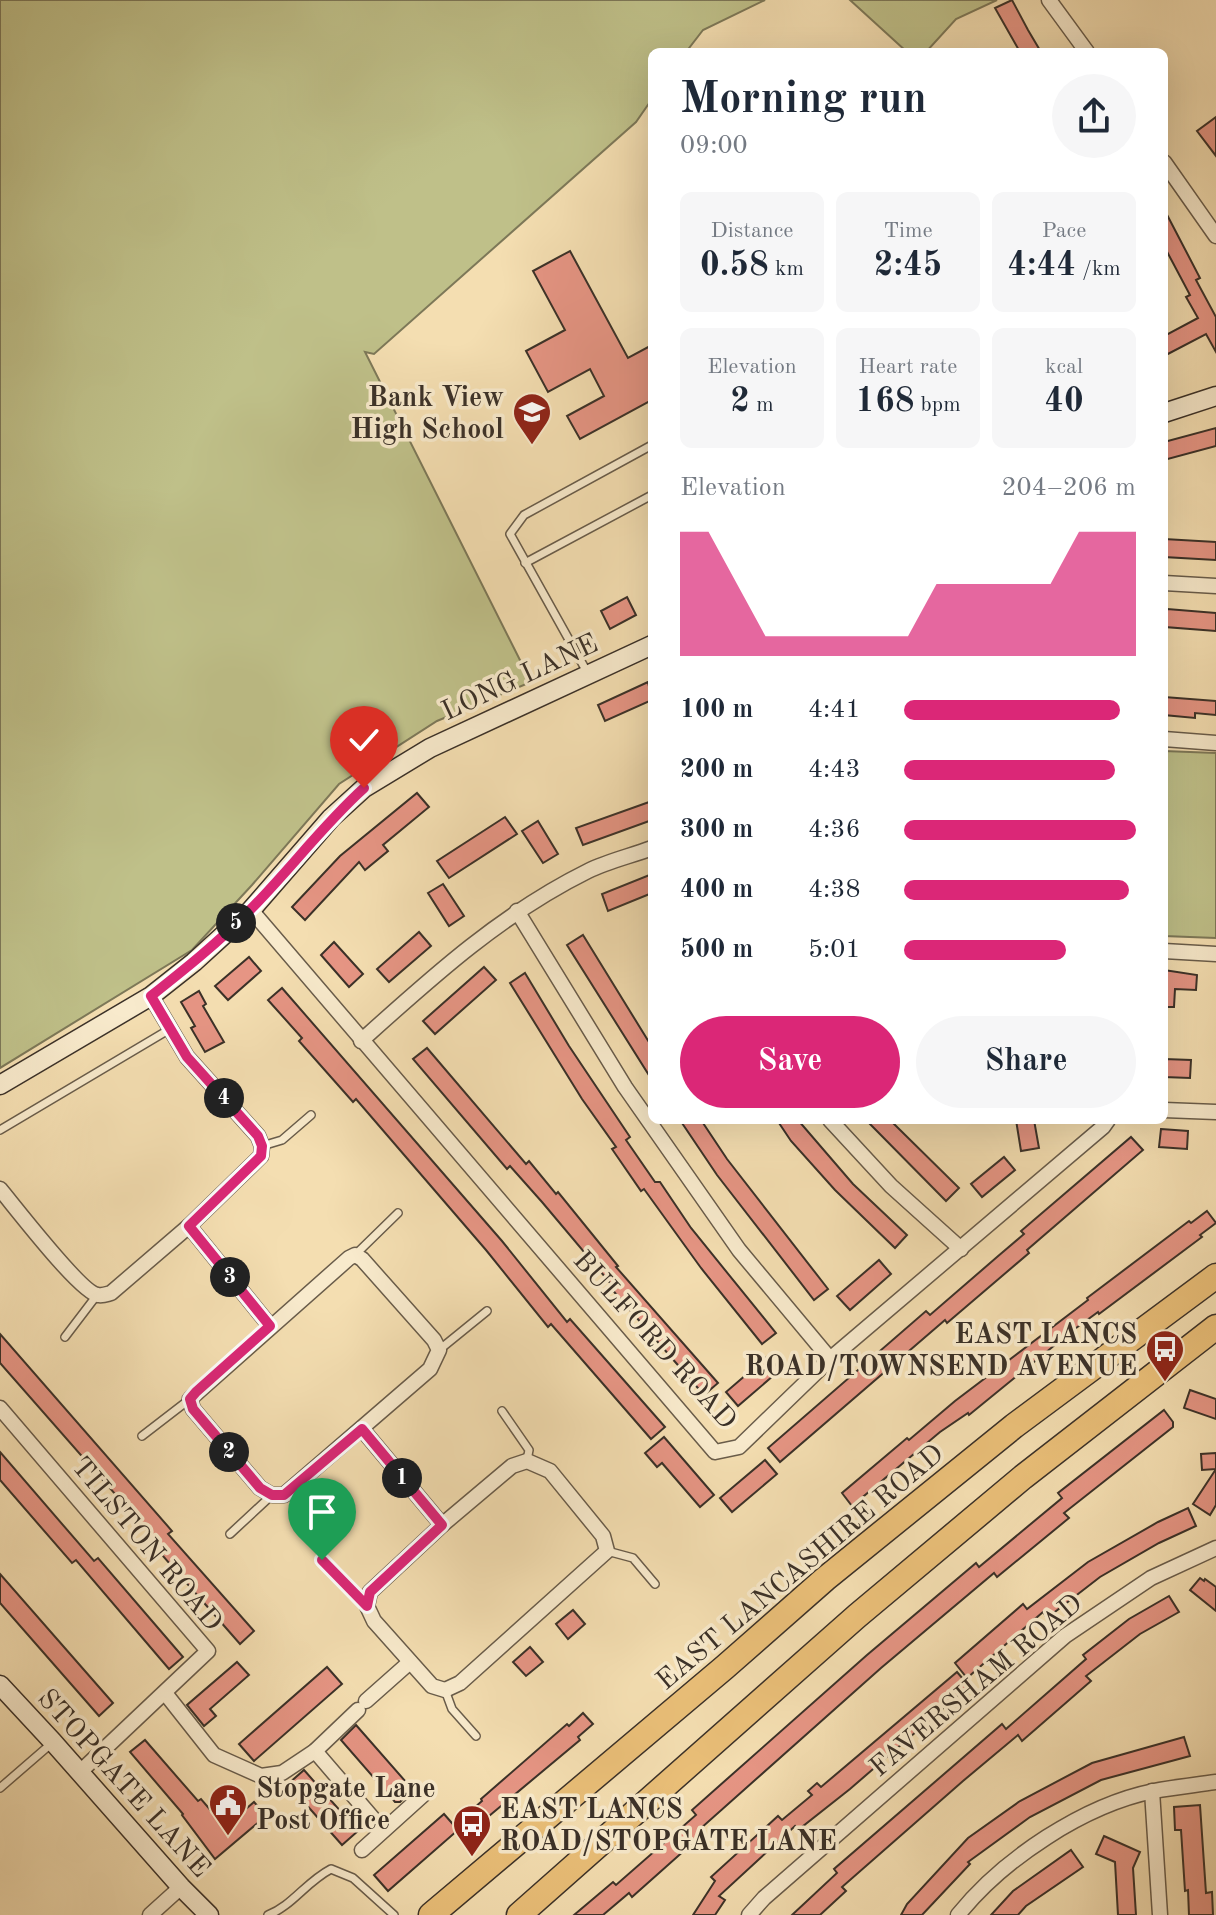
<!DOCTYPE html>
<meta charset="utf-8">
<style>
body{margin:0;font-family:"Old Standard TT",serif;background:#f6f6f7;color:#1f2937;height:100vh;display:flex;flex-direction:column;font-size:30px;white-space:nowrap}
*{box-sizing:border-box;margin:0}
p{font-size:26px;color:#747a83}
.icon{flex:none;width:44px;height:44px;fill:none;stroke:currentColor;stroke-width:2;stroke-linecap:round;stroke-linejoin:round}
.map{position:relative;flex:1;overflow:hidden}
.sheet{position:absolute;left:648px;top:48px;width:520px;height:1076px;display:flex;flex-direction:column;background:#fff;border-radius:12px;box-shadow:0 8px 32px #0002}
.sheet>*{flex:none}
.pin{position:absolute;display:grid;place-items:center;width:68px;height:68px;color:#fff;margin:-82px -34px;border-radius:50% 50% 50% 0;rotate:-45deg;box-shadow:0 0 8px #0007}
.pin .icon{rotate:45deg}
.km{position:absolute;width:40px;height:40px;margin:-20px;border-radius:50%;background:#222;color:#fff;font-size:22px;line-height:40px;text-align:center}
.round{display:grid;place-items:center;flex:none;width:84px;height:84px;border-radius:42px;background:#f6f6f7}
.head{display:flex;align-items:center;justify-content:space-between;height:136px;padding:0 32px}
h1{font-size:44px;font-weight:600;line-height:60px}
.figures{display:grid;grid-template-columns:repeat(3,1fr);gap:12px;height:136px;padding:8px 32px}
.figures div{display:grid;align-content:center;border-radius:12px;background:#f6f6f7;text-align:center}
.figures b{font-size:34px;font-weight:600}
.figures small{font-size:22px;font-weight:400}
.figures p{font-size:22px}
.chart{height:224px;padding:16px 32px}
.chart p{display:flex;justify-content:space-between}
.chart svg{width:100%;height:144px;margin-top:8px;fill:#db2777;opacity:.7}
.action{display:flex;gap:16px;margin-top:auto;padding:16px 32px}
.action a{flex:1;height:92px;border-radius:48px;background:#db2777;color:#fff;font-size:32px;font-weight:600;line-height:92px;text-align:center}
.action a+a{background:#f6f6f7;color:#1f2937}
ul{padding:0 32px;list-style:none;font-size:26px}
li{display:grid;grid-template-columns:128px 96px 1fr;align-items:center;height:60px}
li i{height:20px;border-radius:10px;background:#db2777}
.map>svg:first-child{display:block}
.green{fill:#bfc089;stroke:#7d7858;stroke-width:2}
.building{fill:#e69584;stroke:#3b3128;stroke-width:2}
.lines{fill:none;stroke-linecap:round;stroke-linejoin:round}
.lane-casing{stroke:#695c4a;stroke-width:10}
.street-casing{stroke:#695c4a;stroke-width:17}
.secondary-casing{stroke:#3b3128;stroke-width:21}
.highway-casing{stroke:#3b3128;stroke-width:27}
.lane{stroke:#f8eacc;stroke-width:7}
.street{stroke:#f8eacc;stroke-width:14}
.secondary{stroke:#f8eacc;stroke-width:18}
.highway{stroke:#eabf78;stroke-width:24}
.route-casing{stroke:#fff;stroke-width:16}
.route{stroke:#db2777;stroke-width:10}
.labels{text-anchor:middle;stroke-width:7;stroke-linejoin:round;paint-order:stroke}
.poi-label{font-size:28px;font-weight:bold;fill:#3b3128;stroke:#f8eacc;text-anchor:end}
.street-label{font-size:28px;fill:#3b3128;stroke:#f8eacc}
</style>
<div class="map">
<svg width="1216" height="1915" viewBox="0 0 1216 1915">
<rect width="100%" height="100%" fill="#f4deb1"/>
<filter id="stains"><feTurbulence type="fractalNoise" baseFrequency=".0025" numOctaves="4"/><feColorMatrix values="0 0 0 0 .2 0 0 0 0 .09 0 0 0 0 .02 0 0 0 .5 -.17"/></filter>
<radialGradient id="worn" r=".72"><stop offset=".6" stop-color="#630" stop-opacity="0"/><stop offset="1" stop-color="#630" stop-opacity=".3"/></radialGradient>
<!-- green -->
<g class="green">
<polygon points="0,0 765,0 703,30 686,52 652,52 652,99 636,122 374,354 365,352 531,682 437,721 339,784 252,885 192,950 0,1068"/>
<polygon points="850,0 997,0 956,19 926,52 907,52"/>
<polygon points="1164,751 1216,753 1216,938 1164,936"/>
</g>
<!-- building -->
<g class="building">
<polygon points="1012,0 1028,30 1041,52 1020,52 995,8"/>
<polygon points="1216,117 1216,156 1197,131"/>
<polygon points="1164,209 1200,278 1196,280 1216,317 1216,352 1206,334 1164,356 1164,336 1198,318 1186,297 1190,295 1164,246"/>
<polygon points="570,251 628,358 652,345 652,400 580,439 567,416 604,396 590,369 548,392 526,351 565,330 533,271"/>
<polygon points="1216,428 1216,446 1164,460 1164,442"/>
<polygon points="1164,539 1216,542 1216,560 1164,557"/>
<polygon points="627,597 636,615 610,629 601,611"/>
<polygon points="1167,609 1216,613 1216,631 1165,627"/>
<polygon points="648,682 652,700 605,721 598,705"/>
<polygon points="1164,697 1216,701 1216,715 1195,713 1195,718 1164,715"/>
<polygon points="417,793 429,807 383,845 388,851 365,870 359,862 305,920 292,907 340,856"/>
<polygon points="652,801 652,820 583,845 576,828"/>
<polygon points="505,817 517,834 449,878 437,861"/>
<polygon points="538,821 558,854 543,863 522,831"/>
<polygon points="652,874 652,893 608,911 602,894"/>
<polygon points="443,884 464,916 449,926 428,893"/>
<polygon points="419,932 431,946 389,982 377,969"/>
<polygon points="583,935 652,1047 652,1080 567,945"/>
<polygon points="334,942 363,974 349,987 321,955"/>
<polygon points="249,957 261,971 228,1000 215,986"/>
<polygon points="484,967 496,980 435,1034 423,1021"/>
<polygon points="1164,970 1197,975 1196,990 1175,989 1174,1007 1164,1007"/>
<polygon points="525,973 569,1046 630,1137 626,1140 655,1182 660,1182 691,1228 776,1333 762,1344 701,1268 644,1189 641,1191 612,1149 616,1147 582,1099 510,983"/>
<polygon points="282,988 502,1241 567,1322 570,1319 665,1427 651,1439 551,1324 548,1327 486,1250 356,1099 353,1102 299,1041 302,1038 268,1000"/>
<polygon points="199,991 206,1004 203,1006 224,1042 205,1052 191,1028 195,1026 181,1002"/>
<polygon points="427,1048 526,1164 529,1161 556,1194 558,1192 618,1266 616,1267 718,1383 704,1395 609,1286 611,1284 542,1202 510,1166 507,1169 413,1059"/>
<polygon points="1164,1059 1191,1060 1190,1078 1164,1077"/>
<polygon points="680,1120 701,1120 727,1159 828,1289 814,1300 717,1175"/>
<polygon points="777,1120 798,1120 853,1184 907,1235 895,1248 835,1190 791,1141"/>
<polygon points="866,1120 890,1120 959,1188 946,1201"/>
<polygon points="1016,1120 1034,1120 1039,1148 1021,1151"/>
<polygon points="1161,1129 1188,1131 1187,1149 1159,1147"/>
<polygon points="1131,1137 1143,1150 1027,1250 1029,1253 947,1323 945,1320 780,1462 768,1448 926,1311 930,1315 997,1257 1024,1234 1021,1231"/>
<polygon points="1004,1157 1015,1170 982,1197 971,1184"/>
<polygon points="1207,1211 1216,1223 1200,1235 1202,1237 1099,1314 1098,1312 1072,1331 969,1415 968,1413 940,1432 852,1506 842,1493 907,1438 909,1440 955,1401 1088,1300 1087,1298 1189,1221 1191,1223"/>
<polygon points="879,1260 891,1274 850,1310 837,1296"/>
<polygon points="0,1334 172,1531 168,1534 254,1631 240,1644 162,1555 166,1552 0,1363"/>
<polygon points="768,1356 780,1370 738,1406 726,1392"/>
<polygon points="1190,1390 1216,1399 1216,1419 1184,1408"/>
<polygon points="1164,1410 1173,1422 1173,1427 1064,1513 1069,1518 997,1577 994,1573 881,1668 700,1829 704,1833 632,1897 629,1893 603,1915 574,1915 613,1882 616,1885 696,1815 692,1810 867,1655 976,1563 979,1567 1062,1498 1058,1493"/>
<polygon points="664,1437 714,1495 700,1507 662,1463 657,1467 645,1453"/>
<polygon points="0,1452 94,1561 98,1558 183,1657 169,1669 76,1560 72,1563 0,1480"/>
<polygon points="1216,1453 1216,1469 1202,1470 1201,1454"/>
<polygon points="765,1460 777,1474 732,1512 720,1498"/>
<polygon points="1216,1469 1216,1505 1210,1515 1193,1504"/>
<polygon points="1188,1508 1196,1526 1159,1543 1100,1577 1047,1618 1043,1612 967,1678 955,1663 1023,1604 1027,1609 1088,1562 1158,1522"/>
<polygon points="0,1574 113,1703 99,1716 0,1603"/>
<polygon points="1200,1578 1204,1581 1205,1579 1216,1587 1216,1611 1190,1590"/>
<polygon points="1169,1596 1179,1612 1140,1634 1086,1676 1091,1681 1022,1741 1018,1735 963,1781 842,1887 846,1891 820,1915 792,1915 837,1873 834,1869 1002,1724 1006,1729 1086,1659 1083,1655 1129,1619"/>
<polygon points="573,1610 585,1624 568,1639 556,1624"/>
<polygon points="530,1647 543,1662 526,1676 513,1662"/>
<polygon points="237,1662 249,1675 210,1709 216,1716 204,1726 187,1705"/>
<polygon points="327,1667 342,1684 254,1761 239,1744"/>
<polygon points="957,1672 969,1686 850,1789 798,1830 795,1826 719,1896 725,1900 715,1915 693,1915 715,1881 711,1877 778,1816 782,1820 812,1795 808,1791 817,1783 821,1787"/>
<polygon points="583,1713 593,1724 578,1737 580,1740 477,1826 467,1814 482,1801 481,1799 567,1724 569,1726"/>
<polygon points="356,1725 413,1790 400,1802 395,1802 341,1740"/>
<polygon points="1184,1737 1190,1756 1101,1780 1030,1817 968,1862 970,1864 922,1915 901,1915 907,1904 968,1838 1020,1801 1092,1763"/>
<polygon points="145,1740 198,1801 201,1799 225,1827 254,1802 266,1816 215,1859 182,1815 183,1814 130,1752"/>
<polygon points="304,1770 358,1831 342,1845 288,1784"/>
<polygon points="1200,1805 1206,1893 1212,1892 1213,1915 1189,1915 1188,1890 1185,1891 1181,1830 1175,1830 1174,1807"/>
<polygon points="444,1814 458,1830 388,1891 374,1875"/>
<polygon points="1104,1836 1140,1852 1133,1868 1136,1915 1118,1915 1115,1862 1096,1854"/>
<polygon points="1071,1850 1083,1867 1026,1906 1018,1915 991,1915 1013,1891"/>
</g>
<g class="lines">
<!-- lane casing -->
<g class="lane-casing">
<g id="lane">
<polyline points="525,563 652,495"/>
<polyline points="587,672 510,534 524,515 652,445"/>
<polyline points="0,1130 170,1029"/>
<polyline points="262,1146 282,1140 311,1115"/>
<polyline points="355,1255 398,1213"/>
<polyline points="65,1337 97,1295"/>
<polyline points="439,1350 487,1311"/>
<polyline points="502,1411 529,1450 527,1460"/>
<polyline points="142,1436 190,1399"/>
<polyline points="230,1534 272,1495"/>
<polyline points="607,1551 633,1558 655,1584"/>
<polyline points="322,1560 366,1604"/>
<polyline points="445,1690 452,1709 476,1736"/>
<polyline points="0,1788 52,1743"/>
<path d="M 268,1915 C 292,1906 306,1882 331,1869 L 353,1878 L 394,1915"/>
</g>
</g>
<!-- street casing -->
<g class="street-casing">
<g id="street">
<polyline points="1049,0 1087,52"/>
<polyline points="1164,162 1216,236"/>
<polyline points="1164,583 1216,586"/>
<polyline points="1164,739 1216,743"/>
<polyline points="251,910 715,1452 739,1447 830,1359 1103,1127 1108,1120"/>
<polyline points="517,911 625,1087 739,1250 830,1359"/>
<polyline points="1164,951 1216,954"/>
<path d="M 361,1041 C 432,977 501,914 588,871 C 608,861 631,856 652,848"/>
<polyline points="1164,1110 1216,1112"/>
<polyline points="830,1120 891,1186 961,1249"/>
<path d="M 0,1189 C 15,1207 81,1293 98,1295 C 103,1296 107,1294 111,1293 L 189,1226 L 261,1156 L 262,1146 L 258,1136 L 187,1057 L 151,996"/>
<polyline points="189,1226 270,1326"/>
<polygon points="355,1255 362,1259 434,1340 439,1350 430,1369 284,1495 272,1495 260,1488 193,1409 190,1399 349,1258"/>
<polyline points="0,1408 208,1651 80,1772"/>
<polyline points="362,1429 442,1525"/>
<polygon points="527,1461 550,1471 603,1536 607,1551 460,1683 445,1690 432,1686 374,1621 367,1606 370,1592 442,1525 512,1466"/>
<polyline points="165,1693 214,1755 261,1776 282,1773 315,1751 358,1710"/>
<polyline points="366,1701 410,1662"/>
<polyline points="315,1751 382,1829"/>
<polyline points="1152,1791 1160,1915"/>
<polyline points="362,1850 423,1795"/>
<polyline points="150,1915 181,1887"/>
<polyline points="749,1915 764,1898 1065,1636 1151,1578 1216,1548"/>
<path d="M 958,1915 C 1003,1859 1084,1805 1154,1791 C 1175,1787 1196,1785 1216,1782"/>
</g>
</g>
<!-- secondary casing -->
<g class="secondary-casing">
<g id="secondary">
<polyline points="1164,413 1216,396"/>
<polyline points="0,1085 151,996 194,962 251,910 331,818 364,788 430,748 652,645"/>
<polyline points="0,1685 53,1742 181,1887 209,1915"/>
</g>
</g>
<!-- highway casing -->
<g class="highway-casing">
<g id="highway">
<polyline points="431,1915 725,1667 825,1579 1014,1426 1216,1276"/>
<polyline points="519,1915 857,1616 1023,1477 1216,1327"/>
</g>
</g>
<!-- lane -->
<use href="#lane" class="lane"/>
<!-- street -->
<use href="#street" class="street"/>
<!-- secondary -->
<use href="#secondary" class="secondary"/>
<!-- highway -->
<use href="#highway" class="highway"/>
</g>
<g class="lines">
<!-- route casing -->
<g class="route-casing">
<path id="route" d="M 322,1560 L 367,1606 L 370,1592 L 442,1525 L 362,1429 L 284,1495 L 272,1495 L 260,1488 L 193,1409 L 190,1399 L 196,1392 L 270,1326 L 189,1226 L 261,1156 L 262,1146 L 258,1136 L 187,1057 L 151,996 C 185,969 219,942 249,911 C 289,871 322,826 364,788"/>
</g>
<!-- route -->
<use href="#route" class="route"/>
</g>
<!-- icons -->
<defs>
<g id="school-pin" transform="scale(2)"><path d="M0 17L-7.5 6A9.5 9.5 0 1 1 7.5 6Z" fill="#8f2418" stroke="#f8eacc"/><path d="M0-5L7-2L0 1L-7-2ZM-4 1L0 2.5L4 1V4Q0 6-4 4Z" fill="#fff"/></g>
<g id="bus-pin" transform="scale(2)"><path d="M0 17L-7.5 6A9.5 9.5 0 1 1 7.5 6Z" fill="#8f2418" stroke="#f8eacc"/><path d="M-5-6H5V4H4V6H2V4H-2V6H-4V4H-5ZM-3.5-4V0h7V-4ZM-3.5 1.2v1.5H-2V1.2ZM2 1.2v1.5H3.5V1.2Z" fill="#fff"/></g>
<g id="civic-pin" transform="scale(2)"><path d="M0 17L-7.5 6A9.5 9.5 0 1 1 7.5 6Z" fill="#8f2418" stroke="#f8eacc"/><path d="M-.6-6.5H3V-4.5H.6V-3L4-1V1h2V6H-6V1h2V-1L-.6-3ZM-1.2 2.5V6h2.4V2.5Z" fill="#fff"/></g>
</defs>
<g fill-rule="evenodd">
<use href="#school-pin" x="532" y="412"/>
<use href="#bus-pin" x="1165" y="1349"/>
<use href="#civic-pin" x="228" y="1803"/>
<use href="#bus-pin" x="472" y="1824"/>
</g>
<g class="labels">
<!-- poi labels -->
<g class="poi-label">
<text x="504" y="406">Bank View<tspan x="504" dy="32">High School</tspan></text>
<text x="1137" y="1343">EAST LANCS<tspan x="1137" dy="32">ROAD/TOWNSEND AVENUE</tspan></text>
<text x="256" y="1797" text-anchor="start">Stopgate Lane<tspan x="256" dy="32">Post Office</tspan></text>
<text x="500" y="1818" text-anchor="start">EAST LANCS<tspan x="500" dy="32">ROAD/STOPGATE LANE</tspan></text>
</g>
<!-- street labels -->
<g class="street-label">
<text transform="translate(519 676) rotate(-25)" y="10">LONG LANE</text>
<text transform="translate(656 1339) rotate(48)" y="10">BULFORD ROAD</text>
<text transform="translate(148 1543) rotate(50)" y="10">TILSTON ROAD</text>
<text transform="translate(799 1566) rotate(-40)" y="10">EAST LANCASHIRE ROAD</text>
<text transform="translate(975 1684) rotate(-40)" y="10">FAVERSHAM ROAD</text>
<text transform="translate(125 1782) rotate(48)" y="10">STOPGATE LANE</text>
</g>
</g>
<rect width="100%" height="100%" filter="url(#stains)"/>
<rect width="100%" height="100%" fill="url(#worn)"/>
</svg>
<div class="pin" style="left:322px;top:1560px;background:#1e9e55"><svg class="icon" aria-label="arrive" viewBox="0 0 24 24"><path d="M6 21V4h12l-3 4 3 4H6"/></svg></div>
<div class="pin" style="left:364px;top:788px;background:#d93025"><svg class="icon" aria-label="check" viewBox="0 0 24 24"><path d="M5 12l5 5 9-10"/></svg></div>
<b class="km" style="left:402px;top:1478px">1</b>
<b class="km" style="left:229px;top:1452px">2</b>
<b class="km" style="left:230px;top:1277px">3</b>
<b class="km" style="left:224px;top:1098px">4</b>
<b class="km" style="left:236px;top:923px">5</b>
<section class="sheet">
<div class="head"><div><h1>Morning run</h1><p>09:00</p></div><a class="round"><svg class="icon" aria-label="share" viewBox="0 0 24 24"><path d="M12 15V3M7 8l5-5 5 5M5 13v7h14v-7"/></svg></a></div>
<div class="figures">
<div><p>Distance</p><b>0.58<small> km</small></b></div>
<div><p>Time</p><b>2:45</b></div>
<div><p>Pace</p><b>4:44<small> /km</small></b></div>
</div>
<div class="figures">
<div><p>Elevation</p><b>2<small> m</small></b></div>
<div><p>Heart rate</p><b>168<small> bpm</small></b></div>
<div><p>kcal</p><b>40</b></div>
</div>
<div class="chart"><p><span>Elevation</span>204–206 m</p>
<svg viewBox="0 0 160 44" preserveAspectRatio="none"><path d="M0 44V6L10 6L20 22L30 38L40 38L50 38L60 38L70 38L80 38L90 22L100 22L110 22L120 22L130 22L140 6L150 6L160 6V44z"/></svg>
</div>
<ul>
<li><b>100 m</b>4:41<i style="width:93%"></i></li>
<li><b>200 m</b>4:43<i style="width:91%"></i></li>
<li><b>300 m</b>4:36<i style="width:100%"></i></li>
<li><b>400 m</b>4:38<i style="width:97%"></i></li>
<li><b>500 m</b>5:01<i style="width:70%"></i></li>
</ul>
<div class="action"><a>Save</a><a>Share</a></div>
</section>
</div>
